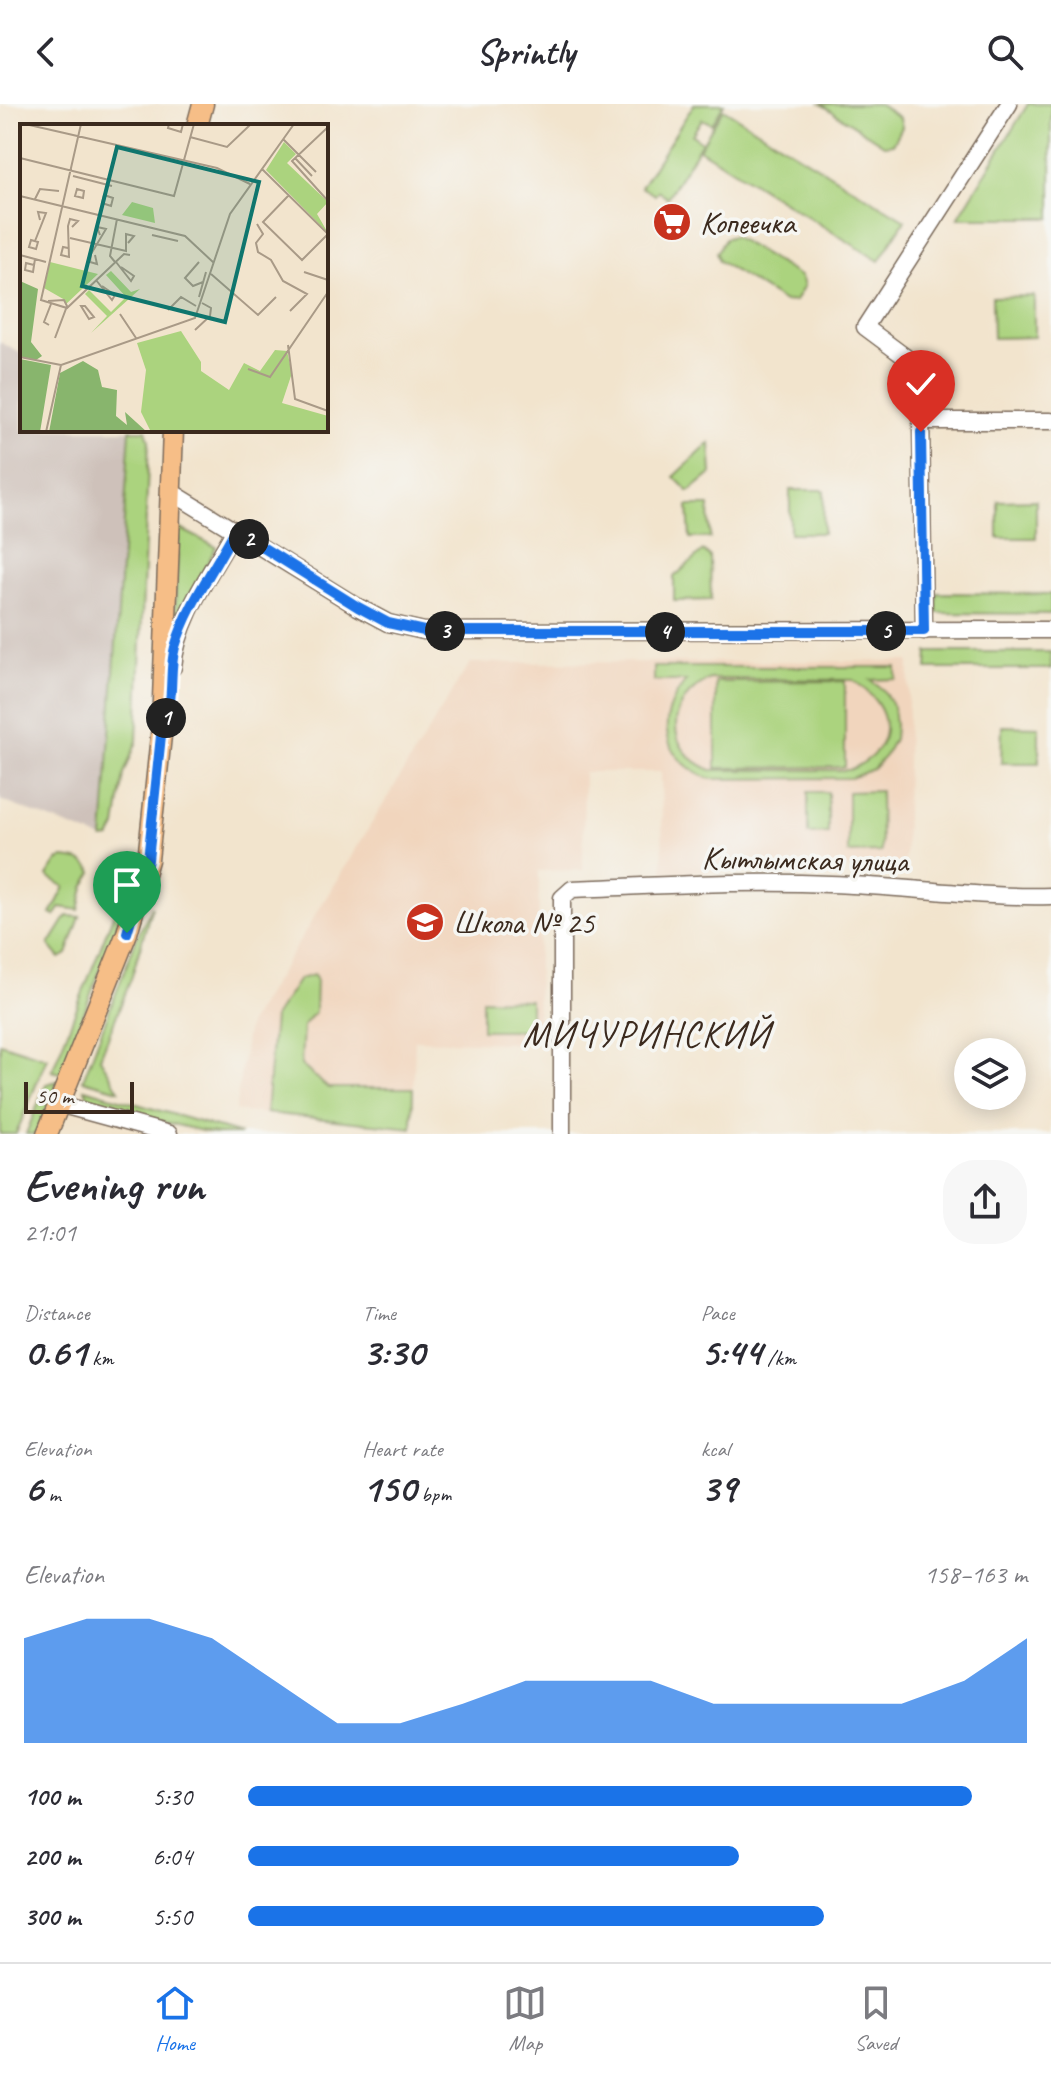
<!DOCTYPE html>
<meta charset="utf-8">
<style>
body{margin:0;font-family:Caveat,sans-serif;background:#f7f7f7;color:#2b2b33;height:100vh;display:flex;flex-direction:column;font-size:30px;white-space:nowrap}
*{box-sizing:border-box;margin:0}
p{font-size:26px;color:#7c7c81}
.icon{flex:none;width:44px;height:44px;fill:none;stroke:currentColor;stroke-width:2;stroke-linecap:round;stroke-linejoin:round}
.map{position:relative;height:1030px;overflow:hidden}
.details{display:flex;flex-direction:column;background:#fff;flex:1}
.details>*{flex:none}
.fabs{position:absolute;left:954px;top:934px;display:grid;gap:16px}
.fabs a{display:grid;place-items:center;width:72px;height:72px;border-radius:50%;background:#fff;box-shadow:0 4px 20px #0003;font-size:40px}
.scale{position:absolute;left:24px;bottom:20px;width:110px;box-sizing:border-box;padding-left:8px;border:4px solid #3b2a1e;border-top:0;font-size:22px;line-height:28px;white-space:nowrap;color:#3b2a1e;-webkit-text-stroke:6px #f6f6f2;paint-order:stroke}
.pin{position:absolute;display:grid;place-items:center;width:68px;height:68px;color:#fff;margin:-82px -34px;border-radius:50% 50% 50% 0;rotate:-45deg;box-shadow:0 0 8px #0007}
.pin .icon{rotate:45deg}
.km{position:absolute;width:40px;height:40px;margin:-20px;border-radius:50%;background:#222;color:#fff;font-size:22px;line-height:40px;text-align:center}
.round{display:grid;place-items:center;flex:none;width:84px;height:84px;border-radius:32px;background:#f7f7f7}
.summary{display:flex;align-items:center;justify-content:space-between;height:136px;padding:0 24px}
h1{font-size:44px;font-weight:700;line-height:60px}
.metrics{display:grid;grid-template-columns:repeat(3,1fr);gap:12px;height:136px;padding:8px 24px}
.metrics div{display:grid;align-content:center}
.metrics b{font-size:40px;font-weight:700}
.metrics small{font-size:22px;font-weight:400}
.metrics p{font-size:22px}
.chart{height:224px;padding:16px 24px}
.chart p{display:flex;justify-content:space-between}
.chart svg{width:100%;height:144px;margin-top:8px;fill:#1a73e8;opacity:.7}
ul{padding:0 24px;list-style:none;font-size:26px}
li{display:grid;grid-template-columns:128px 96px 1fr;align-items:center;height:60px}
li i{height:20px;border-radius:10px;background:#1a73e8}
header{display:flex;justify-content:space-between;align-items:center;height:104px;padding:0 24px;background:#fff;font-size:36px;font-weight:700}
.tab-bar{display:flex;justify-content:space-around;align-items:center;height:112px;border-top:2px solid #e1e1e2;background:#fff;font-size:22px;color:#7c7c81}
.tab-bar a{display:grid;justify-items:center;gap:4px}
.tab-bar .current{color:#1a73e8}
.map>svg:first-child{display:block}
.built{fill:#f1d5bd}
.industrial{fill:#cec1ba}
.green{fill:#abd37e;stroke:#737e4e;stroke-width:2;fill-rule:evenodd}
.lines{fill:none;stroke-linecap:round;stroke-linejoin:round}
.minor-casing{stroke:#7b6b5b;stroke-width:19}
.major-casing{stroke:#7b6b5b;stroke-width:23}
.minor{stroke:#fff;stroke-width:16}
.major{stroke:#f6be87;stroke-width:20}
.route-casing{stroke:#fff;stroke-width:16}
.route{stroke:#1a73e8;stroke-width:10}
.labels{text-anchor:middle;stroke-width:7;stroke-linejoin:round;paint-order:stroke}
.poi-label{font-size:32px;fill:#3b2a1e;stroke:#f6f6f2;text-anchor:start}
.street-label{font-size:32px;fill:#3b2a1e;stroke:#f6f6f2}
.quarter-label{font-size:36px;letter-spacing:2px;fill:#3b2a1e;stroke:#f6f6f2}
.inset-road{fill:none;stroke:#a99a87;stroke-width:2}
.view{fill:#0f766e;fill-opacity:0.15;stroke:#0f766e;stroke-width:4}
.inset-edge{fill:none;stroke:#3b2a1e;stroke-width:4}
</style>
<header><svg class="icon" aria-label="back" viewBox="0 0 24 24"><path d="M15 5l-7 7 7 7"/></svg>Sprintly<svg class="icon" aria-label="search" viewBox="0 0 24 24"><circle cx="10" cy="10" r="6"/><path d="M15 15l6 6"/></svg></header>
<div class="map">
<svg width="1051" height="1030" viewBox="0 0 1051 1030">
<rect width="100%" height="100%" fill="#f6f6f2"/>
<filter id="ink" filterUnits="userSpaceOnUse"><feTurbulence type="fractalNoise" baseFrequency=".0125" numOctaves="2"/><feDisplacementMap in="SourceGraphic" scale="16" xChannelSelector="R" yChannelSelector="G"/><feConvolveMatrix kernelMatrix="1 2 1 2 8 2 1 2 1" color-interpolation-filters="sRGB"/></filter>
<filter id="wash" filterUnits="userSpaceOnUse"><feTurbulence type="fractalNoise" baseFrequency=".006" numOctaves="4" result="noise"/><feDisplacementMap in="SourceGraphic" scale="32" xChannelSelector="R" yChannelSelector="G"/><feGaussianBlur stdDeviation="1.8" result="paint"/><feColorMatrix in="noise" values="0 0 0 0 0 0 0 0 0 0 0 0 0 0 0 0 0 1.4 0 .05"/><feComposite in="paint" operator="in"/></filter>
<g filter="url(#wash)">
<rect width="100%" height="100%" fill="#f2e4cd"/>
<!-- built -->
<polygon class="built" points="909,557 905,763 663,768 661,668 584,668 583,766 539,767 537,940 415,936 412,1024 235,1007 248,921 470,559"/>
<!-- industrial -->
<polygon class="industrial" points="0,238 22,250 22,326 130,326 103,735 0,696"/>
<!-- green -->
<g class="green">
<polygon points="694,0 724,0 712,20 702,15 692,31 702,38 667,94 658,87 655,91 641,83"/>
<polygon points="821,0 879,0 900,14 902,23 893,40 884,41"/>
<polygon points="1028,0 1051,0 1051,114 958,114"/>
<polygon points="723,5 905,116 879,157 699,45"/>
<polygon points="733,132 801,173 804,182 795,197 784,198 719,157 716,149 726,134"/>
<polygon points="1034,192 1034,233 993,234 992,193"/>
<polygon points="130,326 146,326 149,336 137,637 124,670 116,723 110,734 103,735"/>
<polygon points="710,339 712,369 689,388 674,373"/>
<polygon points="790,386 824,386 823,429 790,429"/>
<polygon points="1036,396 1036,434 998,434 998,397"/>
<polygon points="688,402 709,402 710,434 690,434"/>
<polygon points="179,424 216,443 174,523"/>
<polygon points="703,447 710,453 711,496 674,497 674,473"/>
<polygon points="937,489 1051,490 1051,510 937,509"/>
<polygon points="928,548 1051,548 1051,565 927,565"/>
<path d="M 654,563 L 896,563 L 896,575 L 870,576 L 883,586 L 893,603 L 895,621 L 894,635 L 885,652 L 873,665 L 851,674 L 711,675 C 662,656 654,617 686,577 L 654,577 ZM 710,575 L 853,576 C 894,604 899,645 849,666 L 711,666 C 664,647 665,597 710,575 Z"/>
<polygon points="845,577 845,663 716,664 716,578"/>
<polygon points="1002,622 1039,623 1039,659 1001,659"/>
<polygon points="880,687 881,748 848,749 848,688"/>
<polygon points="808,688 828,688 828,729 808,730"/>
<path d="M 63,754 C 75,755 86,756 93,768 L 84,783 L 79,806 L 61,803 L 55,812 L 51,810 L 65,783 L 47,772 L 57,757 Z"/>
<polygon points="127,776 130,781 127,795 61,969 52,967"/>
<polygon points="152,802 132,872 100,954 119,986 83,976 138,831"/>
<polygon points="67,812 80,813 67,850 60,854 49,841"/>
<polygon points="314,871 316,875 315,908 303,922 301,961 328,984 413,984 412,1024 266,1009 274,913 299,875"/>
<polygon points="482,895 530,896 530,926 482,926"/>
<polygon points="0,939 47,954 16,1030 0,1030"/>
<polygon points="58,977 37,1030 26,1030 46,980"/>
<polygon points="85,985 241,1030 215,1030 104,1004 87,991"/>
</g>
</g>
<g filter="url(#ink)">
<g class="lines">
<!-- minor casing -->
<g class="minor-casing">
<g id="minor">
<polyline points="921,317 1051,317"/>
<polyline points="170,387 358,503 388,519 424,527 1051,526"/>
<polyline points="924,527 921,317 912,258 865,223 1009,0"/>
<path d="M 173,563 C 177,514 212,468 235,426"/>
<polyline points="59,1000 169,1030"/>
<path d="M 562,1030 L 562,794 L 572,785 C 658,782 744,776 830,780 C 904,782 977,794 1051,792"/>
</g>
</g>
<!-- major casing -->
<g class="major-casing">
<g id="major">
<polyline points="197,22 203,0"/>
<polyline points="47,1030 127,829 148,756 162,622 173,326"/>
</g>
</g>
<!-- minor -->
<use href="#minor" class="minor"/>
<!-- major -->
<use href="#major" class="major"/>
</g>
</g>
<g class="lines" filter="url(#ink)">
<!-- route casing -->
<g class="route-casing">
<path id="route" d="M 127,829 L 148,756 L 162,622 C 176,599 168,569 175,543 C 187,502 215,464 235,426 L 358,503 L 388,519 L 424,527 L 924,527 L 921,328"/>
</g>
<!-- route -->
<use href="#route" class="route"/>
</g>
<!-- icons -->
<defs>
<g id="supermarket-disc" transform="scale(2)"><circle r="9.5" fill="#c8321e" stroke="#f6f6f2"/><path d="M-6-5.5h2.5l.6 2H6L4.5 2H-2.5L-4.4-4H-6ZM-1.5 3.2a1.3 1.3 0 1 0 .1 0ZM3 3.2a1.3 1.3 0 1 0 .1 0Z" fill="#fff"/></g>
<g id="school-disc" transform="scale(2)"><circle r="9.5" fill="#c8321e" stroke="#f6f6f2"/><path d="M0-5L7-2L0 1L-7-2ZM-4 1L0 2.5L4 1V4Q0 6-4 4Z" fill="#fff"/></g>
</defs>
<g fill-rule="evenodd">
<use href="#supermarket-disc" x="672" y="118"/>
<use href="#school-disc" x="425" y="818"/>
</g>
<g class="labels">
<!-- poi labels -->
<g class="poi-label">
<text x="700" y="129">Копеечка</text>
<text x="453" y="829">Школа № 25</text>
</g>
<!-- street labels -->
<g class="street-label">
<text transform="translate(805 755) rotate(1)" y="11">Кытлымская улица</text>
</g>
<!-- quarter labels -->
<g class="quarter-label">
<text x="647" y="942">МИЧУРИНСКИЙ</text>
</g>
</g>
<!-- overview -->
<g transform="translate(20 20)">
<rect width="308" height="308" fill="#f2e4cd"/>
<path d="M 264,18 L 276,30 L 267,39 L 308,78 L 297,90 L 308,109 L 246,46 ZM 112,78 L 133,84 L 135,99 L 102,91 ZM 30,138 L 78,150 L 45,181 L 45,176 L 24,164 ZM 91,147 L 111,168 L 120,165 L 71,209 L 87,192 L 65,170 L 69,166 L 91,188 L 106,173 L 86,151 ZM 161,207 L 181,238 L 181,247 L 209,266 L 224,239 L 240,247 L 255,226 L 267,227 L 272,249 L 262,279 L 308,292 L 308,308 L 131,308 L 121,288 L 126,246 L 117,219 Z" fill="#abd37e"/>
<path d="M 0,157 L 18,165 L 11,218 L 22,232 L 16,236 L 0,233 ZM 0,235 L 31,241 L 20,308 L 0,308 ZM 63,237 L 78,246 L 82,263 L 97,266 L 96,292 L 107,301 L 105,288 L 127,308 L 29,308 L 40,249 Z" fill="#88b56d"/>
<path class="inset-road" d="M 5,0 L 197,44 L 230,60M 61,0 L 21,176 L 47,184 L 104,130 L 110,131M 149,0 L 148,4 L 161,8 L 163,0M 308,3 L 272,37 L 308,77M 170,13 L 207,23 L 231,0M 263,15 L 296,48M 0,34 L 154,72 L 174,0M 275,34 L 292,52M 242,45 L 308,110M 53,52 L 92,62M 57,65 L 64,67 L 63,74 L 55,72 ZM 84,71 L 93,74 L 91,82 L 82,79 ZM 269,71 L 243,98 L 282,136 L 308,110M 0,72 L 165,112 L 194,139M 15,75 L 20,65 L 39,67M 237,100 L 243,110 L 236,119 L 238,128 L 251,136 L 263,157 L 287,170 L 270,187M 132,111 L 158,117M 50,114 L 106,127 L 106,110 L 114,112 L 108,119M 11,116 L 18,118 L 16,125 L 9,123 ZM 15,117 L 26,89 L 18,88 L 20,96M 48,124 L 43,123 L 41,131 L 49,133 L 48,102 L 50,95 L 58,97 L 52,103M 0,131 L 26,138M 75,131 L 77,140 L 70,138 L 71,130 L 86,105 L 77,103 L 80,111M 95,138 L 90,132 L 97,95M 96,138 L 111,157 L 114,152 L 101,143M 179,138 L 165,154 L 173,162 L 183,158M 14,141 L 6,139 L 5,146 L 13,148 L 15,135M 284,148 L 308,156M 191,150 L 238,191 L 256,173M 76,156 L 92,176 L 95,171 L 82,162M 179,173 L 186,148M 28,177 L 44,176 L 47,182 L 35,214M 61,182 L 65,182 L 74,193 L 69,195 ZM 148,186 L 161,173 L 176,182M 100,190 L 116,214M 29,201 L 24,198 L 31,180M 175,206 L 190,192 L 191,184 L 182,179M 268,221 L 275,275 L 308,287M 0,233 L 41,241M 228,245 L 250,253 L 308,168M 26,308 L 41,241 L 175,194 L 210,90 L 274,0"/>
<path class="view" d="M 97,23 L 239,58 L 205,198 L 62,162 Z"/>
<rect width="308" height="308" class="inset-edge"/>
</g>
</svg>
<div class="fabs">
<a><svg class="icon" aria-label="layers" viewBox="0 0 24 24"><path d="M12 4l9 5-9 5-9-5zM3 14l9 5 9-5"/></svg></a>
</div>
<div class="scale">50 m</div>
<div class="pin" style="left:127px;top:829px;background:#1e9e55"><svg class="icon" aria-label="arrive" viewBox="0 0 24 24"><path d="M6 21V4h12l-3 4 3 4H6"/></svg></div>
<div class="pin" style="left:921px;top:328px;background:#d93025"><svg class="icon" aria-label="check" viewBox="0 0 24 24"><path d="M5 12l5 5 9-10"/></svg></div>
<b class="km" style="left:166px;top:614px">1</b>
<b class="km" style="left:249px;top:435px">2</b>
<b class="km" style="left:445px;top:527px">3</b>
<b class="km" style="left:665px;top:528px">4</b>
<b class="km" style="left:886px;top:527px">5</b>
</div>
<section class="details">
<div class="summary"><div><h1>Evening run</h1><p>21:01</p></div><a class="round"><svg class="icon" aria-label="share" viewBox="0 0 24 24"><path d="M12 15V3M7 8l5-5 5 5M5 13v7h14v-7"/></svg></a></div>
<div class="metrics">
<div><p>Distance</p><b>0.61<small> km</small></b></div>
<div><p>Time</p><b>3:30</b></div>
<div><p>Pace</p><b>5:44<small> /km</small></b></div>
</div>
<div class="metrics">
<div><p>Elevation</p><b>6<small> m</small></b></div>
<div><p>Heart rate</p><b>150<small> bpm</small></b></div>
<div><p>kcal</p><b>39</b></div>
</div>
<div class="chart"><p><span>Elevation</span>158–163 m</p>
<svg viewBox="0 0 160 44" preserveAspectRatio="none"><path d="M0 44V12L10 6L20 6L30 12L40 25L50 38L60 38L70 32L80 25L90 25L100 25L110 32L120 32L130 32L140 32L150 25L160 12V44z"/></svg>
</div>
<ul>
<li><b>100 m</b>5:30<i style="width:93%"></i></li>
<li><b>200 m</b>6:04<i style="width:63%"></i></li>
<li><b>300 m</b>5:50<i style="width:74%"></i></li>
</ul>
</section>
<nav class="tab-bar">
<a class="current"><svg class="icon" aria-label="home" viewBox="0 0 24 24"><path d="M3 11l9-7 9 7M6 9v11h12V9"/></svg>Home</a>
<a><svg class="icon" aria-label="map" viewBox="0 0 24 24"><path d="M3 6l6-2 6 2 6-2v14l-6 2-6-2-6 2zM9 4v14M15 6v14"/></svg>Map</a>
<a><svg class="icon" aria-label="saved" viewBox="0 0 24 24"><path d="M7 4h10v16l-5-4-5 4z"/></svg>Saved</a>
</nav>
